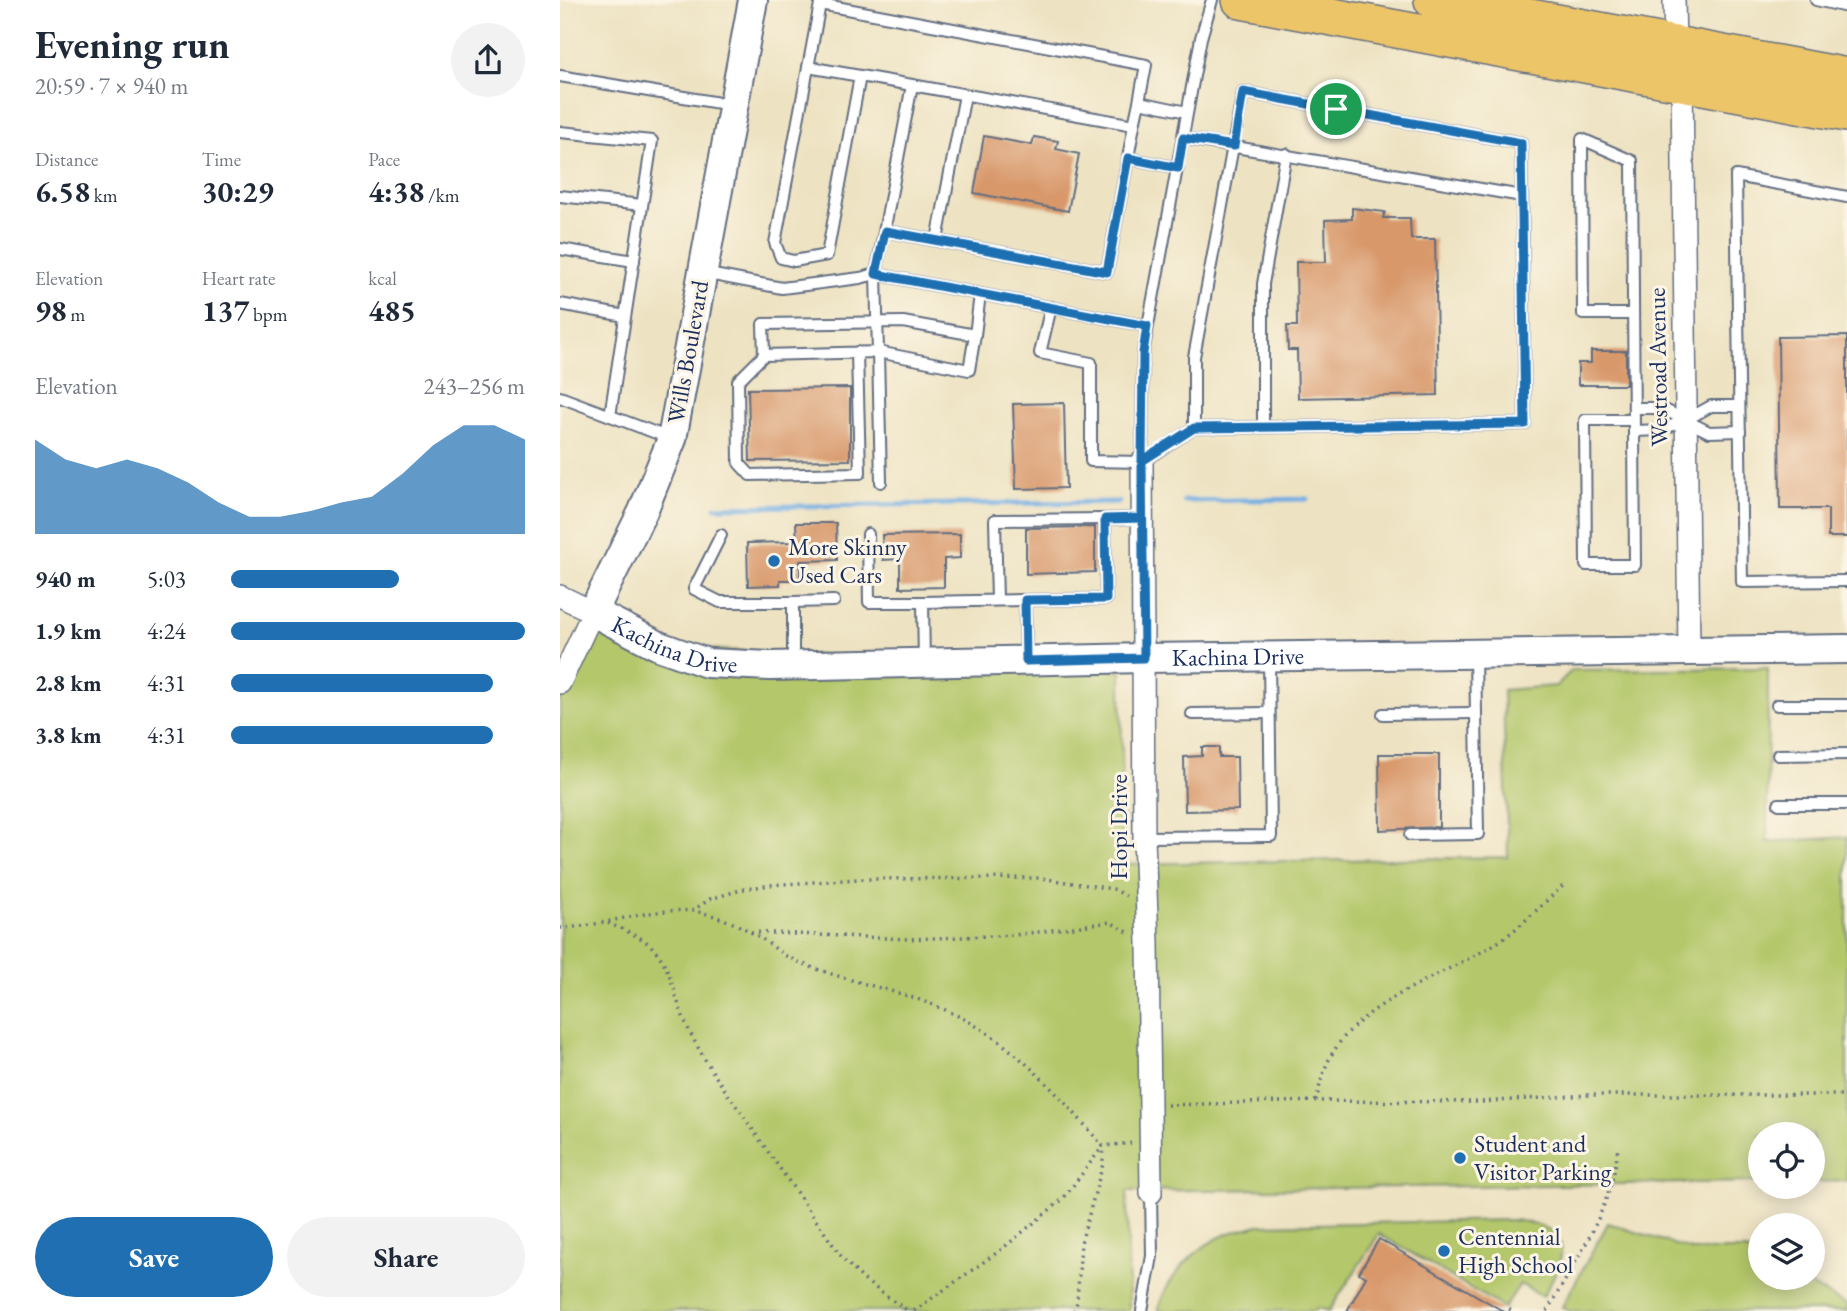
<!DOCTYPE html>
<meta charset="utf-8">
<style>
body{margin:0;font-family:"EB Garamond",serif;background:#f2f2f3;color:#1f2937;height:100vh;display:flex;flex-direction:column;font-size:26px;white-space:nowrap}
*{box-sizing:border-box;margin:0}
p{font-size:23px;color:#747a83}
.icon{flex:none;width:38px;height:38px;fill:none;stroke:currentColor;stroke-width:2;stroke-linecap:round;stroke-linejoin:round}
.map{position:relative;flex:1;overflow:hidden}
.details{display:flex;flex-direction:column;background:#fff;width:560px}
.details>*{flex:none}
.fabs{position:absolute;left:1188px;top:1122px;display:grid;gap:14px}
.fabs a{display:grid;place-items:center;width:77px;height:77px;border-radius:50%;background:#fff;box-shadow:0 4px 18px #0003;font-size:35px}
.pin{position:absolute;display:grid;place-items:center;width:60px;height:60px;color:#fff;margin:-30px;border:4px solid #fff;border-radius:50%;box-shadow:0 2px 7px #0007}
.round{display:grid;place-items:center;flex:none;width:74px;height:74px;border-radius:37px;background:#f2f2f3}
.overview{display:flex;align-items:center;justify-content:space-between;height:119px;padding:0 35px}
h1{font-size:38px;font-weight:700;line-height:52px}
.figures{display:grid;grid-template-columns:repeat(3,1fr);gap:10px;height:119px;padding:7px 35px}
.figures div{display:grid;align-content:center}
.figures b{font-size:30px;font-weight:700}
.figures small{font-size:19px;font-weight:400}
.figures p{font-size:19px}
.chart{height:196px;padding:14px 35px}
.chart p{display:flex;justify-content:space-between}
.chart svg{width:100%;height:126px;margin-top:7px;fill:#1f6fb2;opacity:.7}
.cta{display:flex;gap:14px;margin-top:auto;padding:14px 35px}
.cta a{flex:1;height:80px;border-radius:42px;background:#1f6fb2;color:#fff;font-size:28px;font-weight:700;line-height:80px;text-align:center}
.cta a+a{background:#f2f2f3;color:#1f2937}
ul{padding:0 35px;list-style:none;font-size:23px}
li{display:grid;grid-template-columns:112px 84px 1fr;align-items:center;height:52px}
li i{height:18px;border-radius:9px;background:#1f6fb2}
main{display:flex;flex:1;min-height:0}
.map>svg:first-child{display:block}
.green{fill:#b4c76b;stroke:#687b64;stroke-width:2}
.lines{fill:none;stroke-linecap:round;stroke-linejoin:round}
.stream{stroke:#71ade3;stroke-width:5}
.building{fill:#d8986a}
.service-casing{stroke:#646e81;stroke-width:14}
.minor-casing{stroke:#646e81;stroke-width:24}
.tertiary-casing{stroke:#646e81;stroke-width:32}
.trunk-casing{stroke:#646e81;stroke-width:40}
.path{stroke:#646e81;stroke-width:3.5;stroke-dasharray:2 5;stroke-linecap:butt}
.service{stroke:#fff;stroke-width:10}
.minor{stroke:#fff;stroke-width:21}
.tertiary{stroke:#fff;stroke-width:28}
.trunk{stroke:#edc569;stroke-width:37}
.route-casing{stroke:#fff;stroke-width:14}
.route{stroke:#1f6fb2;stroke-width:9}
.poi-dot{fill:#1f6fb2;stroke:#fcf5e5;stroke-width:2.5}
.labels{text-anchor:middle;stroke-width:6;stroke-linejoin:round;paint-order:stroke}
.street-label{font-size:24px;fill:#1b2f5e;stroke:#fcf5e5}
.poi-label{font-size:24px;fill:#1b2f5e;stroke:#fcf5e5;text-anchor:start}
</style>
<main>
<section class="details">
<div class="overview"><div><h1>Evening run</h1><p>20:59 · 7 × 940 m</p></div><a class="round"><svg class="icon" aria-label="share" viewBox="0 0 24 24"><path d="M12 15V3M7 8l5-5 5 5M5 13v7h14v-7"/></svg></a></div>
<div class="figures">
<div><p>Distance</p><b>6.58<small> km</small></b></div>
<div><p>Time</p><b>30:29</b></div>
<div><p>Pace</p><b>4:38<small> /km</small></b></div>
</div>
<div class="figures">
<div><p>Elevation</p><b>98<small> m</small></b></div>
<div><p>Heart rate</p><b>137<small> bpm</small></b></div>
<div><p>kcal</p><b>485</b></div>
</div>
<div class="chart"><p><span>Elevation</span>243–256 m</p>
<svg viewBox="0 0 160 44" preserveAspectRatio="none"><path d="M0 44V11L10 18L20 21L30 18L40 21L50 26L60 33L70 38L80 38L90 36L100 33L110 31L120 23L130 13L140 6L150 6L160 11V44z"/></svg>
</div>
<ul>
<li><b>940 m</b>5:03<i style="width:57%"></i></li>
<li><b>1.9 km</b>4:24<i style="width:100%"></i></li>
<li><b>2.8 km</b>4:31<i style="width:89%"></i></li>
<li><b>3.8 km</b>4:31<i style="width:89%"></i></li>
</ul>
<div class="cta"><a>Save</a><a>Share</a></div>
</section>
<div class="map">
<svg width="1287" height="1311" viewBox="0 0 1287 1311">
<rect width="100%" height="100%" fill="#fcf5e5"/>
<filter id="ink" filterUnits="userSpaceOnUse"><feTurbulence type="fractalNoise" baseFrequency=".0143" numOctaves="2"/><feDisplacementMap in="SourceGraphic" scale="14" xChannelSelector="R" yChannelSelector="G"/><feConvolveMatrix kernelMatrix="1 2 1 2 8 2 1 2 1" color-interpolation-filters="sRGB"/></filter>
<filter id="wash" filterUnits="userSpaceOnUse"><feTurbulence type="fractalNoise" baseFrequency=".00686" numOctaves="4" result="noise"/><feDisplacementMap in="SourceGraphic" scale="28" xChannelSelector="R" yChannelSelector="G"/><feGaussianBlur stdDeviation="1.57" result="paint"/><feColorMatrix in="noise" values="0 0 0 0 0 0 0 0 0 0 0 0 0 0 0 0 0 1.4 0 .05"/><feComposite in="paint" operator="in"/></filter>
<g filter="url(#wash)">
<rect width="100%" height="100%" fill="#ede2c1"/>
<!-- green -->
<g class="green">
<polygon points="30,628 101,647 561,671 563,848 556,849 565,864 948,857 943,690 996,686 1012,670 1208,668 1207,842 1287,837 1287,1181 1253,1182 1253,1134 1200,1134 1200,1182 567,1191 569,1311 0,1311 0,698 3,683"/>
<path d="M 954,1220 C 1014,1228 1009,1251 983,1296 L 960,1284 L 944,1308 L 819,1234 L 769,1311 L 757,1308 L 755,1311 L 598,1311 C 605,1279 636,1246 667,1234 C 677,1230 689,1228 699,1225 Z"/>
<polygon points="1048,1223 1131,1250 1185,1250 1200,1258 1200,1278 1237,1278 1287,1305 1287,1311 1008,1311 1002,1307"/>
</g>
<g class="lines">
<!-- stream -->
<g class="stream">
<polyline points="624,501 747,499"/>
<polyline points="156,507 559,502"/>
</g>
</g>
<g id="blocks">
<!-- building -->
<g class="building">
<polygon points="424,136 472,145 474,137 498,141 496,149 519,154 508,211 414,193"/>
<polygon points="792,208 825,212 823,218 850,218 851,239 875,239 878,395 738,398 737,350 728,350 727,326 737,326 736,262 766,262 765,220 792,219"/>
<polygon points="1287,336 1287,537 1268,537 1268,509 1220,509 1218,337"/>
<polygon points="1031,351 1066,351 1066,385 1018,385 1018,363 1031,363"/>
<polygon points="290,388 290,460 190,461 188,389"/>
<polygon points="504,403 506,488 456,489 453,404"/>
<polygon points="236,523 276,523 277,560 240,561 240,580 220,580 220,585 188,586 187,543 237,542"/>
<polygon points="535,527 535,572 466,574 466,528"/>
<polygon points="400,534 400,558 384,559 384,587 340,588 340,559 323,560 322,535"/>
<polygon points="642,747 659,747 659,757 677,757 678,810 625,811 624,757 642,756"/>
<polygon points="819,754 879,754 879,827 820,830"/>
<polygon points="819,1239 943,1311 787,1311 806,1277 799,1273"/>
</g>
</g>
</g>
<g filter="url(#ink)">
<use href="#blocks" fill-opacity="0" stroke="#646e81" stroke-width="2"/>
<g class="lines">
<!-- service casing -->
<g class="service-casing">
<g id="service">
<polyline points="1256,0 1287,7"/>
<polyline points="248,67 300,76"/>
<polyline points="0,76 171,105"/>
<polyline points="352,85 300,76 267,255 234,261 221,258 215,243 260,4 586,65 579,102"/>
<polyline points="574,125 568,158 618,168"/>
<polyline points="0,132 92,141 50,416"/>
<polyline points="0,196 82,205"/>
<polyline points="1287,197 1176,176 1182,582 1287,581"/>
<polyline points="325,231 547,272 568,158"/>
<polyline points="377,240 405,95"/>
<polyline points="0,249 74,261"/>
<polyline points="143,273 222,288 300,278 316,274 352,85 574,125 579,102 627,112"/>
<polyline points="0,304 65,316"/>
<polyline points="491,307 480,353 531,363 531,461 582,462 634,428 965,424 962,196 623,138"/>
<polyline points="1073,314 1023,314 1022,139 1072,161 1075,565 1026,565 1025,420 1074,420"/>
<polyline points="415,335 420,294"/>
<polyline points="297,352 300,473 190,475 179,463 178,381 204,355 318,352 316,274 587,326"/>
<polyline points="204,355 203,324 343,322 415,335 409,370 318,352 321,482"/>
<polyline points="0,397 112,439"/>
<polyline points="1074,408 1101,408 1125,420 1101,430 1074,431"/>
<polyline points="1125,420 1149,432 1180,431"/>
<polyline points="1126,420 1151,406 1179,406"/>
<polyline points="703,427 703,284 726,154"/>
<polyline points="634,428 634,357 683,92 961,143 962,196"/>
<polyline points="582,462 583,353 641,38 652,0"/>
<polyline points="308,534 309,602 363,602"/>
<polyline points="161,535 134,589 160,602 233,602 233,665"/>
<polyline points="437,600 435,520 545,519"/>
<polyline points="233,602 274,601"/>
<polyline points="466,658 465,600 546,599 545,519 582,518"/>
<polyline points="364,662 363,602 465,600"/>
<polyline points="1217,705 1287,705"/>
<polyline points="632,714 709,713"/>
<polyline points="823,714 916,713"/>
<polyline points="1218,755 1287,754"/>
<polyline points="1219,804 1287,804"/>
<polyline points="850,835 918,834 915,654"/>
<polyline points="584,837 711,836 709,656"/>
<polyline points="582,1311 592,1256 591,1193"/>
</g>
</g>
<!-- minor casing -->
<g class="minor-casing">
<g id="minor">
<polyline points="1114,0 1115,45"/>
<polyline points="1122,82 1129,651"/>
<polyline points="582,462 584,837 588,943 591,1193"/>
<polyline points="0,596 33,612 0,683"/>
</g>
</g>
<!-- tertiary casing -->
<g class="tertiary-casing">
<g id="tertiary">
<path id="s1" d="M 193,0 L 112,439 L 83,511 L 33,612 L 99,646 L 147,663 L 210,666 L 585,658 L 1287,649"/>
</g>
</g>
<!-- trunk casing -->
<g class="trunk-casing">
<g id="trunk">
<polyline points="681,0 1287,113"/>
<polyline points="873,0 1287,77"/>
</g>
</g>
<!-- path -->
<g class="path">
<polyline points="132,911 150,899 184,889 210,885 298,879 480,878 553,889 566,896"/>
<path d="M 48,923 C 59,928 72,933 82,939 C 109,956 112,987 122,1014 C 131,1037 143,1057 156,1077 L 283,1259 L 304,1280 L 348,1311"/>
<path d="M 0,928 C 44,927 88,907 132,911 C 157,914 185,927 205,941 C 214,947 222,955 232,959 C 280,981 334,988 383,1009 C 450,1037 496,1092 543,1146 L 571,1143"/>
<polyline points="191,932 348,939 455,935 550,922 568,932"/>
<path d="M 756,1101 C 760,1084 764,1066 774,1051 C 805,999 888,974 938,942 C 961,927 982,904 1003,886"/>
<polyline points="607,1105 756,1101 921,1102 1028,1095 1287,1095"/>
<polyline points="949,1309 952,1311"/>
<polyline points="354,1311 442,1249 503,1199 543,1146"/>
<polyline points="514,1311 517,1302 521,1243 543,1164 543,1148"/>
<path d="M 987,1311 C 1017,1259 1053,1207 1058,1146"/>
</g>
<!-- service -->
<use href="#service" class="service"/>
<!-- minor -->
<use href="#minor" class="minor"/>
<!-- tertiary -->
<use href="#tertiary" class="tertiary"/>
<!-- trunk -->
<use href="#trunk" class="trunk"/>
</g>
</g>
<g class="lines" filter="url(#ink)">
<!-- route casing -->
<g class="route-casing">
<polyline id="route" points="776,109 683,92 674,146 623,138 618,168 568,158 547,272 325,231 316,274 587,326 583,353 582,461 584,658 466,661 465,600 546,599 545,519 582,518 582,461 634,428 965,424 961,143 776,109"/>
</g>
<!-- route -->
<use href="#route" class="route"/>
</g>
<!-- markers -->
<g class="poi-dot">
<circle cx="214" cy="561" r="7"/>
<circle cx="900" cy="1158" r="7"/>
<circle cx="884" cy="1251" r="7"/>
</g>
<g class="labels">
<!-- street labels -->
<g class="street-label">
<text transform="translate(128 352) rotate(-80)" y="8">Wills Boulevard</text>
<text transform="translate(1098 367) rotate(-91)" y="8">Westroad Avenue</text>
<text dy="8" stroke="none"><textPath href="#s1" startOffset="726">Kachina Drive</textPath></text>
<text dy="8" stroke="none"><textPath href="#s1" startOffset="1293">Kachina Drive</textPath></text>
<text transform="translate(559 827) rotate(-90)" y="8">Hopi Drive</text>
</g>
<!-- poi labels -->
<g class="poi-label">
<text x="228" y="555">More Skinny<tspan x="228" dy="28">Used Cars</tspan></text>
<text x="914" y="1152">Student and<tspan x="914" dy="28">Visitor Parking</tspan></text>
<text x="898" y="1245">Centennial<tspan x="898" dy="28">High School</tspan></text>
</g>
</g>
</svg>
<div class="fabs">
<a><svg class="icon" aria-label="locate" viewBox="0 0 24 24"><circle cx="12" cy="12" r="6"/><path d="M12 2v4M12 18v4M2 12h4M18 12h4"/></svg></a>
<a><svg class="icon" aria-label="layers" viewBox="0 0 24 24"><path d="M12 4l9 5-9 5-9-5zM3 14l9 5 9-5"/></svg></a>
</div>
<div class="pin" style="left:776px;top:109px;background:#1e9e55"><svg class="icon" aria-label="arrive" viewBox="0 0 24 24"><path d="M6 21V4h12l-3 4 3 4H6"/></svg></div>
</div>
</main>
